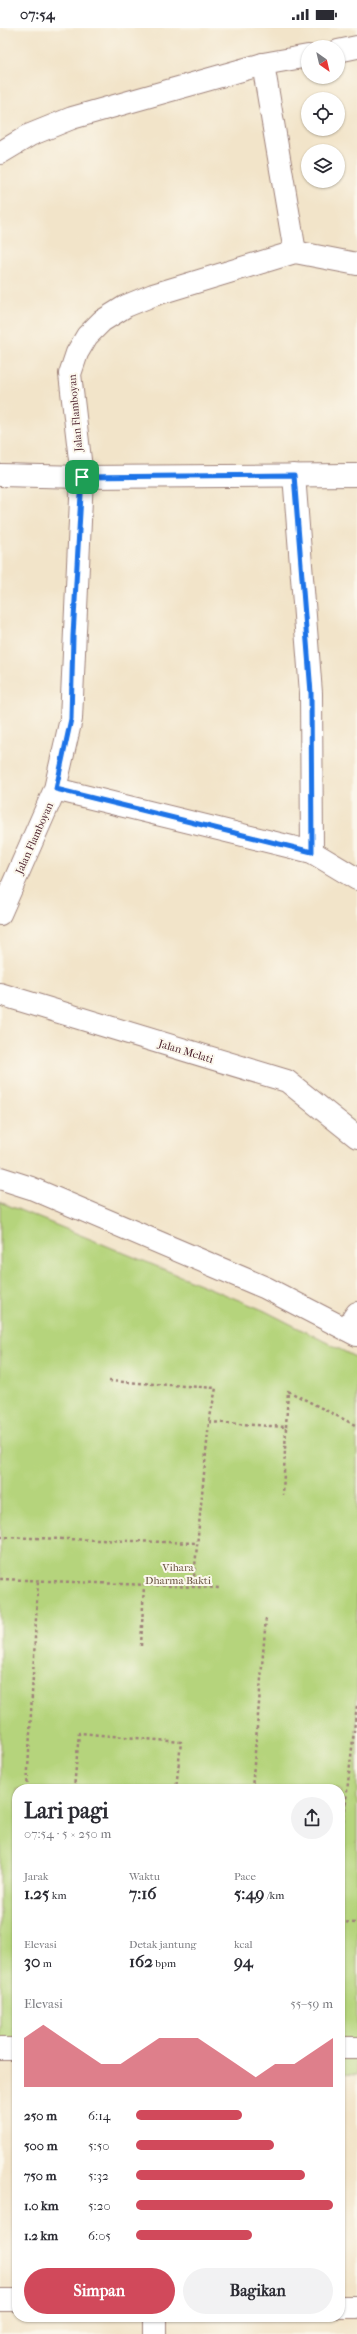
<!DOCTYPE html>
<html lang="id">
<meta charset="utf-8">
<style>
body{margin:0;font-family:"IM FELL French Canon",serif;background:#f2f2f3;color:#2b2b33;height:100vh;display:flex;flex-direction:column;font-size:15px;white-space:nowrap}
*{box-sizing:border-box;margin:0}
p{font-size:13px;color:#7c7c81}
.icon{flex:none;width:22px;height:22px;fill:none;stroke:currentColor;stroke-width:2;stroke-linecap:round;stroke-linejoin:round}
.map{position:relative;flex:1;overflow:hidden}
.side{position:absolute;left:12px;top:1756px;width:333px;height:538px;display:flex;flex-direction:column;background:#fff;border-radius:16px;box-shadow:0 1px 3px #0004}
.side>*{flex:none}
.needle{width:26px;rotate:146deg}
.buttons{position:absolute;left:301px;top:12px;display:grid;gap:8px}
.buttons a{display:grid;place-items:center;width:44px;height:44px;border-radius:50%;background:#fff;box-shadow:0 1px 3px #0004;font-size:20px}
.pin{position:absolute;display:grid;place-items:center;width:34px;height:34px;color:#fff;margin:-17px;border-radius:8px;box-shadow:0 2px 6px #0006}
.round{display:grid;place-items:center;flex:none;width:42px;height:42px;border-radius:21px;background:#f2f2f3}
.summary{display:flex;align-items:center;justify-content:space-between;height:68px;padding:0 12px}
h1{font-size:22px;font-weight:700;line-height:30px}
.stats{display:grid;grid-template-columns:repeat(3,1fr);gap:6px;height:68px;padding:4px 12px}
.stats div{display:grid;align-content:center}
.stats b{font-size:17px;font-weight:700}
.stats small{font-size:11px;font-weight:400}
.stats p{font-size:11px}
.chart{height:112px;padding:8px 12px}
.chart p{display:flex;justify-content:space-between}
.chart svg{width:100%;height:72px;margin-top:4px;fill:#d1495b;opacity:.7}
.button{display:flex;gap:8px;margin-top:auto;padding:8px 12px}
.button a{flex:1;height:46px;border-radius:24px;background:#d1495b;color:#fff;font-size:16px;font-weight:700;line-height:46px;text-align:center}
.button a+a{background:#f2f2f3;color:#2b2b33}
ul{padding:0 12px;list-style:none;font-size:13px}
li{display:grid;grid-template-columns:64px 48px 1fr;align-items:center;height:30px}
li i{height:10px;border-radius:5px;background:#d1495b}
.status{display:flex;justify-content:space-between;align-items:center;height:28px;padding:0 20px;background:#fff;direction:ltr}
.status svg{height:11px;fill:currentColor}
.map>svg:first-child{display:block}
.green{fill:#b5d47c;stroke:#807a54}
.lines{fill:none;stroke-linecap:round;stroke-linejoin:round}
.minor-casing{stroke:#9e827a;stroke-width:24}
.path{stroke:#9e827a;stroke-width:2.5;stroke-dasharray:3 3;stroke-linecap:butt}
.minor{stroke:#fff;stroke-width:22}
.route-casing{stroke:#fff;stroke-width:8}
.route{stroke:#1a73e8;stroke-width:5}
.labels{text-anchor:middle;stroke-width:4;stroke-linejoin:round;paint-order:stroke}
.street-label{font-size:11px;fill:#4a1f2b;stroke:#fbf7ec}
.park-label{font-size:11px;fill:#6a5543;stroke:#fbf7ec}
</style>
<div class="status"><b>07:54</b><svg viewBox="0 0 49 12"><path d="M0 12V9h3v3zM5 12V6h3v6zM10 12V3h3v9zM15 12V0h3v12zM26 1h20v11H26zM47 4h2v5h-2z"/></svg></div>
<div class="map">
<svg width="357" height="2306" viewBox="0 0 357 2306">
<rect width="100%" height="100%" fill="#fbf7ec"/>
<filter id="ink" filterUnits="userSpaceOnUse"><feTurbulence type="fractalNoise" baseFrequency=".025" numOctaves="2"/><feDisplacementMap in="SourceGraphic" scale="8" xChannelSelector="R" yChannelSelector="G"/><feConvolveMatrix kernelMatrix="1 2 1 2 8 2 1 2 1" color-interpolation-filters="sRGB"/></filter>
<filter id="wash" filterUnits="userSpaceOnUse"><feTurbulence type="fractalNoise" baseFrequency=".012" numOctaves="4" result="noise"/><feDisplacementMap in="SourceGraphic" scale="16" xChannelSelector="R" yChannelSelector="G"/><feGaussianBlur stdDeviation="0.9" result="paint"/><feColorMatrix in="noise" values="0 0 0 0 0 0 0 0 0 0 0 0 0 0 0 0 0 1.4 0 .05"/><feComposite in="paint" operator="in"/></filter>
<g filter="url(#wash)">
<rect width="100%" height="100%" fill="#f2e4c9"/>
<!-- green -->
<polygon class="green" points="0,1174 263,1282 357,1330 357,2046 340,2045 340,1761 17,1761 17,2026 0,2013"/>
</g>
<g filter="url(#ink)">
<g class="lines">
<!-- minor casing -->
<g class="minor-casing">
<g id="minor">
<polyline points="338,23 357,19"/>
<polyline points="263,36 295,224"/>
<polyline points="0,125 30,107 72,90 263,36 308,28"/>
<polyline points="0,447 82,449 357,447"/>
<polyline points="294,447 311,665 312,824"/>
<polyline points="55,761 312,824 357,851"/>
<polyline points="0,886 55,761 71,691 82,449 70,346 77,325 87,308 102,293 126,278 153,267 295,224 357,236"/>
<polyline points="0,966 287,1053 357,1109"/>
<polyline points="0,1150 31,1160 266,1260 357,1307"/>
<polyline points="346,1301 357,1285"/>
<polyline points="340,2020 357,2020"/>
<polyline points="0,2021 17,2021"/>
<polyline points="0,2272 17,2272"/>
<polyline points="340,2279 357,2279"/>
<polyline points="155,2289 155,2306"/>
</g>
</g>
<!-- path -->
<g class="path">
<polyline points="109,1353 216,1360 209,1394 193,1559"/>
<polyline points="209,1394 286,1399 283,1467"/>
<polyline points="286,1399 288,1363 357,1398"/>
<polyline points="0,1509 197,1515"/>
<polyline points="0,1551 221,1560"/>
<polyline points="141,1618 144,1557"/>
<polyline points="27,1761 38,1553"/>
<polyline points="74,1761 79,1705 181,1714 176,1761"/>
<polyline points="252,1761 266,1589"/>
<polyline points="340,1824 357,1677"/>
<polyline points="340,1894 357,1895"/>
</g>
<!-- minor -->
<use href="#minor" class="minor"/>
</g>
</g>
<g class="lines" filter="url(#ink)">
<!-- route casing -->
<g class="route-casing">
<polygon id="route" points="294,447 311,665 312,824 56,761 71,691 73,608 82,449"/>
</g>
<!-- route -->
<use href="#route" class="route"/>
</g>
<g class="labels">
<!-- street labels -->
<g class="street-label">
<text transform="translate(75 385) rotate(-95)" y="4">Jalan Flamboyan</text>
<text transform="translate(34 810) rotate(-66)" y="4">Jalan Flamboyan</text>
<text transform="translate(186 1023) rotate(17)" y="4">Jalan Melati</text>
</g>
<!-- park labels -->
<g class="park-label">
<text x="178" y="1543">Vihara<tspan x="178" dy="13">Dharma Bakti</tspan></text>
</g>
</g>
</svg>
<div class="buttons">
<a><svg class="needle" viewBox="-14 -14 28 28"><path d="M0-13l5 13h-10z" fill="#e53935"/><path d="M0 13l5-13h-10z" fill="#7c7c81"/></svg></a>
<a><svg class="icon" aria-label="locate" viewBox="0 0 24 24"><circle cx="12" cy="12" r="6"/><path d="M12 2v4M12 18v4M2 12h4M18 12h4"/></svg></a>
<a><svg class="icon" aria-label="layers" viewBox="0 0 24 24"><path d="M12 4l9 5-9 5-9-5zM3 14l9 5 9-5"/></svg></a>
</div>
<div class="pin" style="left:82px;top:449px;background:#1e9e55"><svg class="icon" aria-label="arrive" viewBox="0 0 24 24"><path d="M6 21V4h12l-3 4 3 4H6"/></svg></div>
<section class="side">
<div class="summary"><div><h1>Lari pagi</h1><p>07:54 · 5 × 250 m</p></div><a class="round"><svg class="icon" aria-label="share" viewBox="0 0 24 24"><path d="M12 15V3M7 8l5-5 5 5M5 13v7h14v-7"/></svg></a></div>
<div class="stats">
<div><p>Jarak</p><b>1.25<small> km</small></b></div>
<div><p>Waktu</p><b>7:16</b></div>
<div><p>Pace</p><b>5:49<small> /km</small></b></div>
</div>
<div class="stats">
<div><p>Elevasi</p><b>30<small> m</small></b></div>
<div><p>Detak jantung</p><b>162<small> bpm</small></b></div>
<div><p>kcal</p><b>94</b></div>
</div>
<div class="chart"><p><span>Elevasi</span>55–59 m</p>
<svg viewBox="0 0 160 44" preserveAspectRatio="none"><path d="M0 44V14L10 6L20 14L30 22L40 30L50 30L60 22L70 14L80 14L90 14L100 22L110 30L120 38L130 30L140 30L150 22L160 14V44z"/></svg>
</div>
<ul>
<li><b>250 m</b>6:14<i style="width:54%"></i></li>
<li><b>500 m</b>5:50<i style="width:70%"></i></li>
<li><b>750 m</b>5:32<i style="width:86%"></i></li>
<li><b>1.0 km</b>5:20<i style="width:100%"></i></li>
<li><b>1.2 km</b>6:05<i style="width:59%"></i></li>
</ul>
<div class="button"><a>Simpan</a><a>Bagikan</a></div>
</section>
</div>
